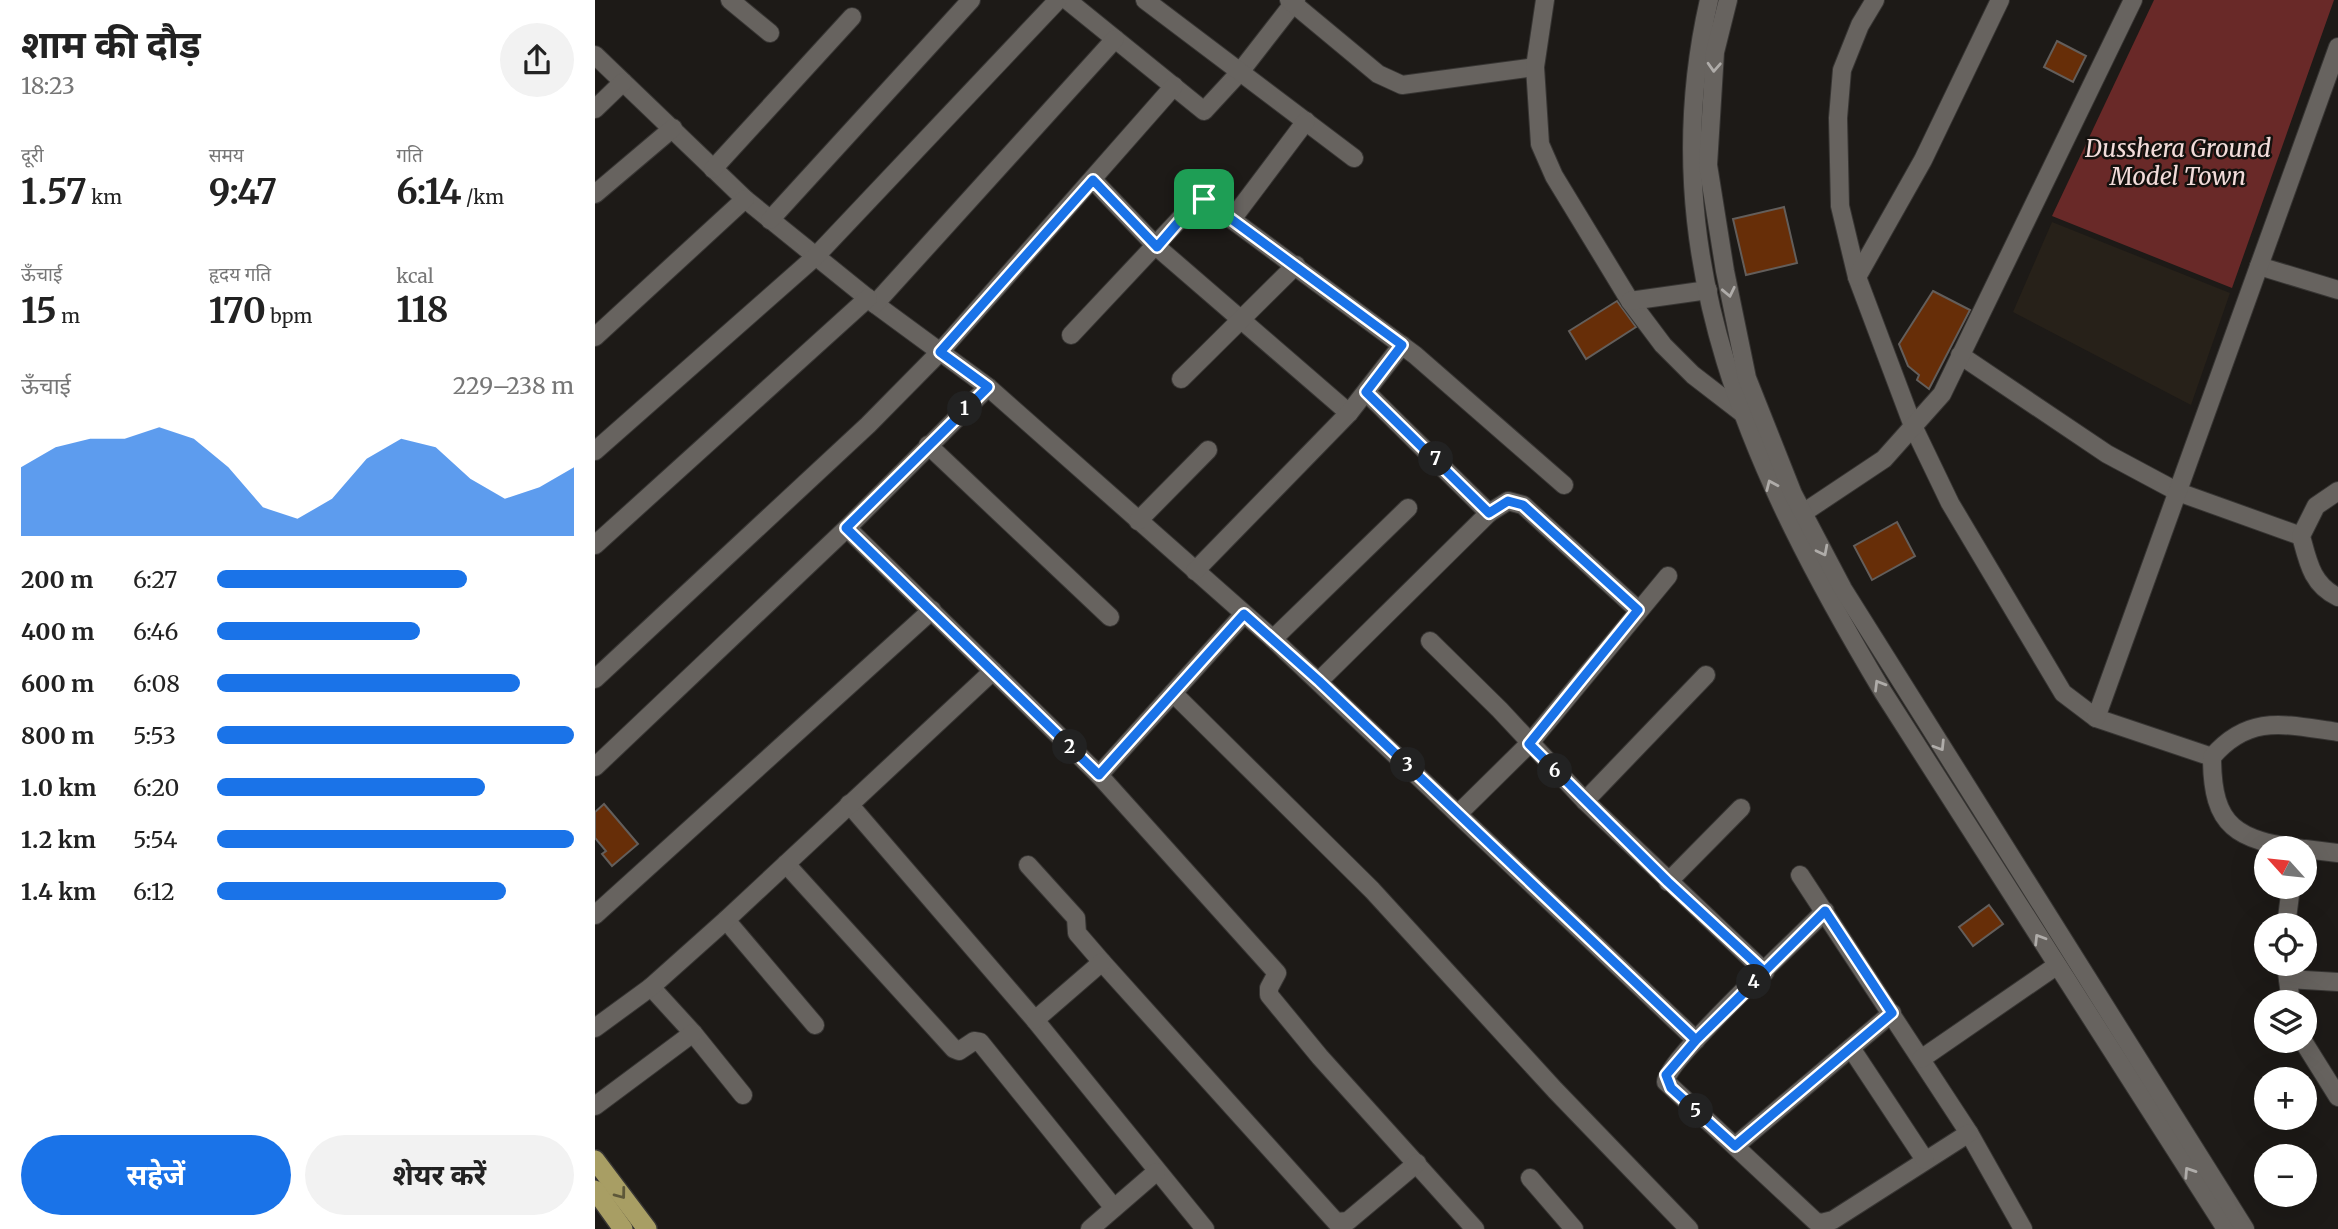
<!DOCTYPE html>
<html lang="hi">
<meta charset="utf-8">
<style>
body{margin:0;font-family:Merriweather,"Noto Sans Devanagari",serif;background:#f2f2f2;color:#222;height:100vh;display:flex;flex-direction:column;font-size:26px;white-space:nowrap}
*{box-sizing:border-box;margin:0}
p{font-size:23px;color:#767676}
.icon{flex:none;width:38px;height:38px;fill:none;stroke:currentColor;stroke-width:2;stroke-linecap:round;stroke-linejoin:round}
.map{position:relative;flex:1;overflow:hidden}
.side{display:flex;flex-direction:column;background:#fff;width:595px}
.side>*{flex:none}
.needle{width:46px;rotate:297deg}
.tools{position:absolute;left:1659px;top:836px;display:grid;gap:14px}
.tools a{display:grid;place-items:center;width:63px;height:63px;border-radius:50%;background:#fff;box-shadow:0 7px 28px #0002;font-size:35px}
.pin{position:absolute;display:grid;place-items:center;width:60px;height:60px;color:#fff;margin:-30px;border-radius:14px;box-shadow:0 4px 10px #0006}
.km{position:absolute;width:35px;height:35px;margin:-18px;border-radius:50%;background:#222;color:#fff;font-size:19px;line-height:35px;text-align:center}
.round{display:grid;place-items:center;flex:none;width:74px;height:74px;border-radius:37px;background:#f2f2f2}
.summary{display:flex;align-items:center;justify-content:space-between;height:119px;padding:0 21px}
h1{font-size:38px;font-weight:700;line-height:52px}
.metrics{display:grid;grid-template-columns:repeat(3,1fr);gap:10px;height:119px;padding:7px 21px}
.metrics div{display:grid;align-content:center}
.metrics b{font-size:35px;font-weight:700}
.metrics small{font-size:19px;font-weight:400}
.metrics p{font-size:19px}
.chart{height:196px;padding:14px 21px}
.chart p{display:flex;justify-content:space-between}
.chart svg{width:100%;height:126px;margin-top:7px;fill:#1a73e8;opacity:.7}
.cta{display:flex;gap:14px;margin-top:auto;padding:14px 21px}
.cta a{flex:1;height:80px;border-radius:42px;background:#1a73e8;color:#fff;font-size:28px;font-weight:700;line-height:80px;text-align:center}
.cta a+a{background:#f2f2f2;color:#222}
ul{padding:0 21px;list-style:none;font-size:23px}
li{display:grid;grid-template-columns:112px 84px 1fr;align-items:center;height:52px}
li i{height:18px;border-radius:9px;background:#1a73e8}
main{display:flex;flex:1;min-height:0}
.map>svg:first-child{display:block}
.built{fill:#272119}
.green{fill:#692928}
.building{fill:#672e08;stroke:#635e5b;stroke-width:2}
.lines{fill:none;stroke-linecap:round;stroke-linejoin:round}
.minor-casing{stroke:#373533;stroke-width:20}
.tertiary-casing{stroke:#373533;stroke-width:20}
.trunk-casing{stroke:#373533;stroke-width:22}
.minor{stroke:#67635f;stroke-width:18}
.tertiary{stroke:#67635f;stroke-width:18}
.trunk{stroke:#a89e64;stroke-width:19}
.oneway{stroke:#afaca9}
.oneway2{stroke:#5e5839}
.route-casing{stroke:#fff;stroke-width:14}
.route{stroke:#1a73e8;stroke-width:9}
.labels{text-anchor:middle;stroke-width:5;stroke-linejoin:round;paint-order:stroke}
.park-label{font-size:24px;font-style:italic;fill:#f2dcda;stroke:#14110e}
</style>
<main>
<section class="side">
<div class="summary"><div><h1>शाम की दौड़</h1><p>18:23</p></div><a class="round"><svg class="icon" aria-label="share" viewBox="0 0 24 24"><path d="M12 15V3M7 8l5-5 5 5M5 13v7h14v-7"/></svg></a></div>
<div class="metrics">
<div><p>दूरी</p><b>1.57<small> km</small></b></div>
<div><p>समय</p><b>9:47</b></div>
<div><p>गति</p><b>6:14<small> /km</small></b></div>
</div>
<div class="metrics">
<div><p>ऊँचाई</p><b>15<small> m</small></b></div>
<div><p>हृदय गति</p><b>170<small> bpm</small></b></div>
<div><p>kcal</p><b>118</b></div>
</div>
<div class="chart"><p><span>ऊँचाई</span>229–238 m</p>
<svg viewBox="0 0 160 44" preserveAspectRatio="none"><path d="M0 44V20L10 13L20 10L30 10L40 6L50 10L60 20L70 34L80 38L90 31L100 17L110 10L120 13L130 24L140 31L150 27L160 20V44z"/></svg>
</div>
<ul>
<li><b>200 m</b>6:27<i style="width:70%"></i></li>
<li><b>400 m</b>6:46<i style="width:57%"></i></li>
<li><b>600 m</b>6:08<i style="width:85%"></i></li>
<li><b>800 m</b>5:53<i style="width:100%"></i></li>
<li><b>1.0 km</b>6:20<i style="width:75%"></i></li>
<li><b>1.2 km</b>5:54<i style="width:100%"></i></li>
<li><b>1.4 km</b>6:12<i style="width:81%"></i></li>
</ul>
<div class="cta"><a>सहेजें</a><a>शेयर करें</a></div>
</section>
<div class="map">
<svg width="1743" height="1229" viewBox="0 0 1743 1229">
<rect width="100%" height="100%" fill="#1d1a17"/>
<!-- built -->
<polygon class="built" points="1457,222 1635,293 1596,405 1418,312"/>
<!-- green -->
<polygon class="green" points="1559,0 1739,0 1637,288 1457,216"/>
<!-- building -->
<g class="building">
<polygon points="1462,41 1491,56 1478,82 1449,67"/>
<polygon points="1189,207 1202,263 1151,275 1138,219"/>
<polygon points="1338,291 1375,310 1334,389 1322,380 1324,375 1313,366 1304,344"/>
<polygon points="1022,301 1041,327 991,359 974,331"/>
<polygon points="1302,522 1320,556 1277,580 1259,546"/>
<polygon points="9,804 43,844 17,866 7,854 11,851 0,838 0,812"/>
<polygon points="1394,905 1408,924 1378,946 1364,927"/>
</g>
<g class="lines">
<!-- minor casing -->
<g class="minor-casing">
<g id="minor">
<polyline points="135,0 175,33"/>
<polyline points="472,0 609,111 645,72 701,0"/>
<polyline points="550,0 759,158"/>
<polyline points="694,0 783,74 807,85 940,67"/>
<polyline points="950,0 940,67 945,144 959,176 1035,301 1068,345 1098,375 1146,412"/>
<polyline points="1280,0 1265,25 1247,70 1243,118 1245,206 1262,277 1318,426 1355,503 1468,693 1501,718 1617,757"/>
<polyline points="0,55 150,199 280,304 393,387 678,639 1101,1040"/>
<polyline points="0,109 28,82"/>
<polyline points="118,169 257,17"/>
<polyline points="498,180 562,247 754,413"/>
<polyline points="0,194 78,128"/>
<polyline points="638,218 711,121"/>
<polyline points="175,220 376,0"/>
<polyline points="1664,266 1743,290"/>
<polyline points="1262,277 1328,160 1405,0"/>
<polyline points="1035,301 1113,290"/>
<polyline points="280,304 520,39"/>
<polyline points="476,335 599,204 609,199 820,355 969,485"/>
<polyline points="0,337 150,199"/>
<polyline points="1365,355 1512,454 1583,492 1706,536"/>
<polyline points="586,379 701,265"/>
<polyline points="333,445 515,617"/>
<polyline points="0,451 220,257 463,0"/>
<path d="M 1743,491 L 1721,506 L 1706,536 C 1713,562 1717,585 1743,597"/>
<polyline points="894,513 913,501 928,505 1043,610"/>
<polyline points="1208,513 1289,459 1347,394 1538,0"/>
<polyline points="543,521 613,450"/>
<polyline points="252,528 504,775 682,973 674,988 674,995 725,1057 880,1229"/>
<polyline points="0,545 273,298"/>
<polyline points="600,571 754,413 807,345"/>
<polyline points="678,639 813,508"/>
<polyline points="835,641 905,710 990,801 1170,972"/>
<polyline points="0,679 273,425 345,352 579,86"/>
<polyline points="724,681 894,513 771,392"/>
<polyline points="578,693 777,890 960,1090 1094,1229"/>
<polyline points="1501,718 1743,47"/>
<polyline points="0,767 252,528 393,387"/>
<polyline points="504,775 649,614"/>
<polyline points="990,801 1111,675"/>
<polyline points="254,804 440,1020 610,1229"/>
<polyline points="864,813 934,744 1073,576"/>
<path d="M 1708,849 C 1642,840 1617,828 1617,757 C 1655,713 1691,725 1743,732"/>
<polyline points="1710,849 1743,853"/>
<polyline points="191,864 359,1049 364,1051 379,1041 385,1042 519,1208"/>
<polyline points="433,865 481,918 482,933 507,962 741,1222 753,1221 822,1163"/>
<polyline points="1205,875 1374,1133 1428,1229"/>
<polyline points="1073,882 1146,808"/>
<path d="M 1230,911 C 1207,935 1071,1060 1071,1082 L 1220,1221 L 1226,1223 L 1238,1220 L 1374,1133"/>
<polyline points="0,915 337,610"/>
<polyline points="131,920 220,1025"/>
<polyline points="1691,926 1696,887"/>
<polyline points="1691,964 1696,1003"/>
<polyline points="1693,979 1743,982"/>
<polyline points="56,987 98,1033 148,1095"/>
<polyline points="440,1020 507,962"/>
<polyline points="0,1028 56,987 131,920 398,671"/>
<polyline points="1708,1041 1743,1097"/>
<polyline points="1256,1048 1330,1160"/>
<polyline points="1326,1059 1461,966"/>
<polyline points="0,1106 98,1033"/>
<polyline points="1140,1146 1297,1013"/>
<polyline points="935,1178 979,1229"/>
<polyline points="495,1229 561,1172"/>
</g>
</g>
<!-- tertiary casing -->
<g class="tertiary-casing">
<g id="tertiary">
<path d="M 1114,0 C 1055,257 1159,476 1288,692 L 1631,1229"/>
<polyline points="1133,0 1120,52 1113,165 1130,271 1152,378 1198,494 1248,589 1650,1229"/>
</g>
</g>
<!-- trunk casing -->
<g class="trunk-casing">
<g id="trunk">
<polyline points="0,1160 52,1229"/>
<polyline points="0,1190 28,1229"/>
</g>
</g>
<!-- minor -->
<use href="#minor" class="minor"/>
<!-- tertiary -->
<use href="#tertiary" class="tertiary"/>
<!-- trunk -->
<use href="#trunk" class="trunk"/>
</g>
<!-- one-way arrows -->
<defs><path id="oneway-chevron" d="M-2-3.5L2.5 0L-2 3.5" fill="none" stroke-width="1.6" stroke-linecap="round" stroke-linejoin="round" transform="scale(1.75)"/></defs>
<g class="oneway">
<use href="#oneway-chevron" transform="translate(1119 67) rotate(93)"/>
<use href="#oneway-chevron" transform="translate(1134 292) rotate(78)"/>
<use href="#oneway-chevron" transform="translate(1176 485) rotate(-114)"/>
<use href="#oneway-chevron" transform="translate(1228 551) rotate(63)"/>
<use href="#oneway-chevron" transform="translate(1284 685) rotate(-121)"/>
<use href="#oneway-chevron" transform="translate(1345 746) rotate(58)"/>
<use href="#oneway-chevron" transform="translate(1444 939) rotate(-122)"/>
<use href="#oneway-chevron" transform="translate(1594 1172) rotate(-123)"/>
</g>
<use class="oneway2" href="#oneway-chevron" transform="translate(26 1194) rotate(53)"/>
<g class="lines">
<!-- route casing -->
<g class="route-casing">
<polyline id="route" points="609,199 599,204 562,247 498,180 345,352 393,387 251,528 504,775 649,614 724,681 1101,1040 1230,911 1297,1013 1140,1146 1076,1088 1071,1075 1101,1040 1170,972 1073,882 934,744 1043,610 928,505 913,501 894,513 771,392 807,345 609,199"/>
</g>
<!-- route -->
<use href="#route" class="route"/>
</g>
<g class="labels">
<!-- park labels -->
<g class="park-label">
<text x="1583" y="157">Dusshera Ground<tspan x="1583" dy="28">Model Town</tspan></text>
</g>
</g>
</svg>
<div class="tools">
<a><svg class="needle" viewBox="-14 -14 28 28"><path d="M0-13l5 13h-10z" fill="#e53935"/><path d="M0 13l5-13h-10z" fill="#767676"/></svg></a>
<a><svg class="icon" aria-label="locate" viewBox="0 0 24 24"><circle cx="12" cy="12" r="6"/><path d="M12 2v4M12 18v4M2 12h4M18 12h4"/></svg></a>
<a><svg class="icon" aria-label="layers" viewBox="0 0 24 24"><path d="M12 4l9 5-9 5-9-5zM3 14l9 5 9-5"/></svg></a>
<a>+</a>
<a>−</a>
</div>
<div class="pin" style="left:609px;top:199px;background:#1e9e55"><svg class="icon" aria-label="arrive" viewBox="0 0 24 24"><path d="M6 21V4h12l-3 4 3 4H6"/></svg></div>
<b class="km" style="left:370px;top:409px">1</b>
<b class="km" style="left:475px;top:747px">2</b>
<b class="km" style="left:813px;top:765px">3</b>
<b class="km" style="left:1159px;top:982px">4</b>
<b class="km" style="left:1101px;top:1111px">5</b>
<b class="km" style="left:960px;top:771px">6</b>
<b class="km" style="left:841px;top:459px">7</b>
</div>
</main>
